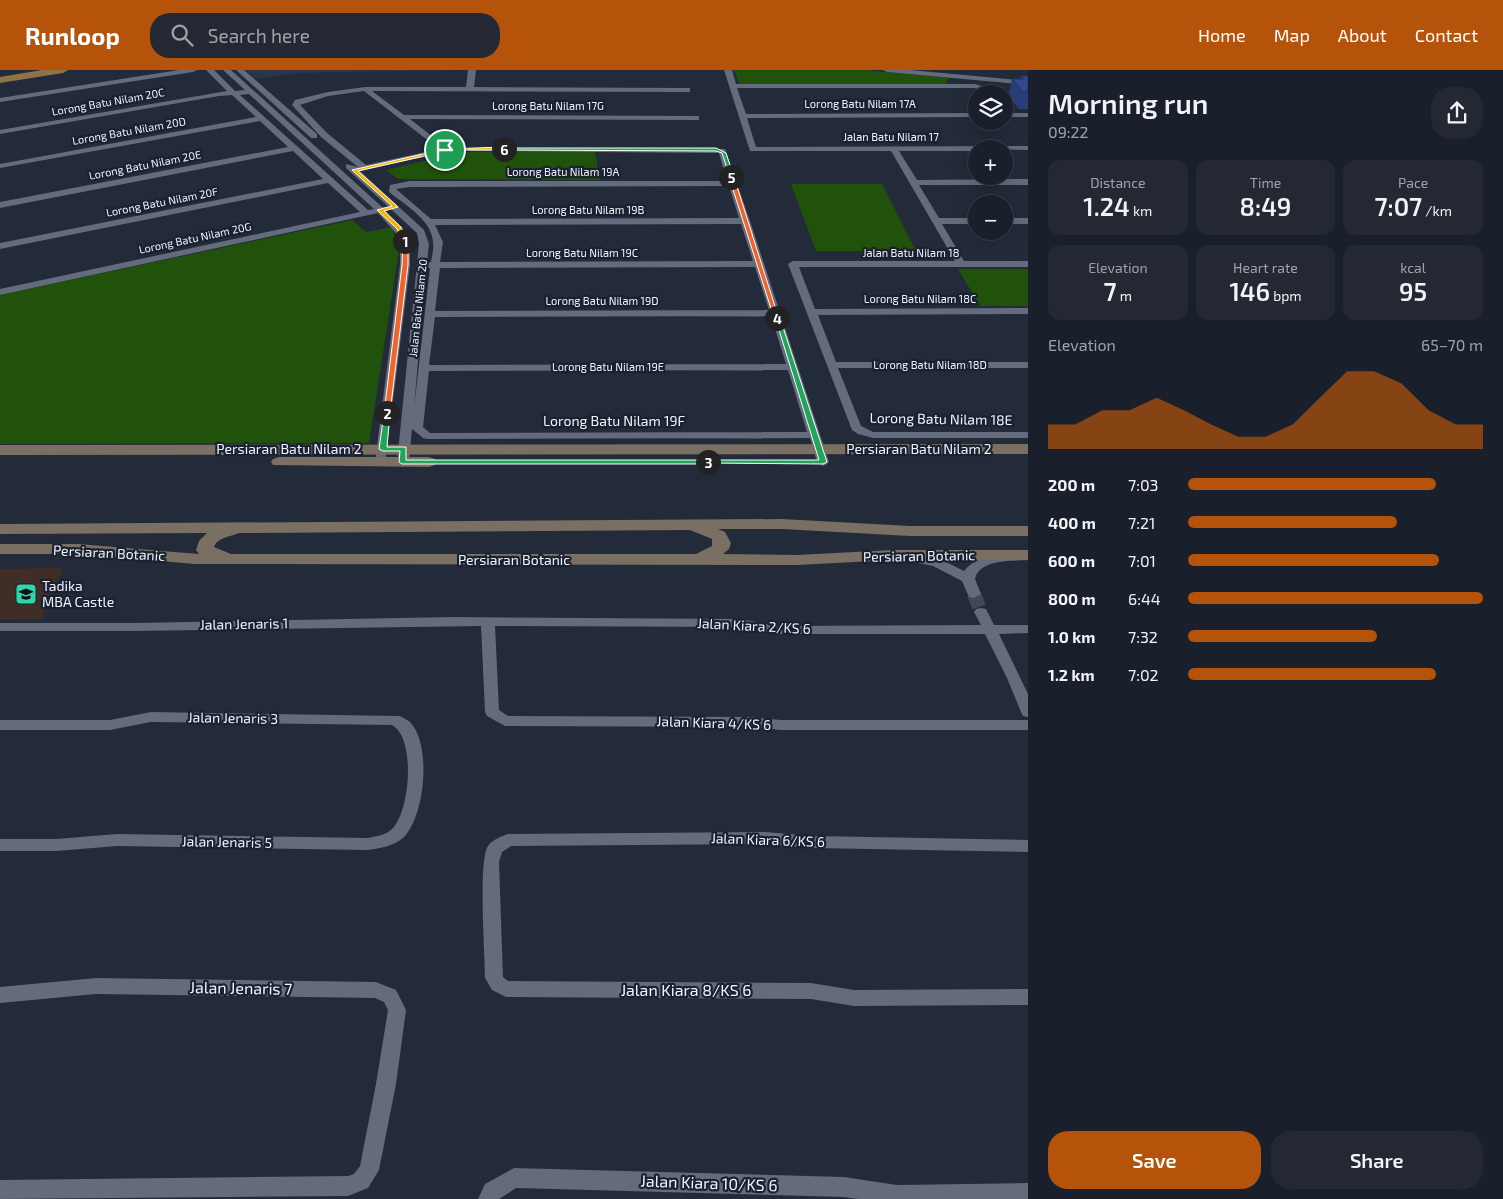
<!DOCTYPE html>
<meta charset="utf-8">
<style>
body{margin:0;font-family:"Exo 2",sans-serif;background:#232833;color:#f1f3f6;height:100vh;display:flex;flex-direction:column;font-size:19px;white-space:nowrap}
*{box-sizing:border-box;margin:0}
p{font-size:16px;color:#9fa3a9}
.icon{flex:none;width:28px;height:28px;fill:none;stroke:currentColor;stroke-width:2;stroke-linecap:round;stroke-linejoin:round}
.map{position:relative;flex:1;overflow:hidden}
.panel{display:flex;flex-direction:column;background:#1a202b;width:475px}
.panel>*{flex:none}
.buttons{position:absolute;left:968px;top:15px;display:grid;gap:10px}
.buttons a{display:grid;place-items:center;width:45px;height:45px;border-radius:50%;background:#1a202b;box-shadow:0 5px 20px #0002,0 0 0 1px #383e47;font-size:25px}
.pin{position:absolute;display:grid;place-items:center;width:42px;height:42px;color:#fff;margin:-21px;border:2px solid #fff;border-radius:50%;box-shadow:0 1px 5px #0007}
.km{position:absolute;width:25px;height:25px;margin:-12px;border-radius:50%;background:#222;color:#fff;font-size:14px;line-height:25px;text-align:center}
.round{display:grid;place-items:center;flex:none;width:52px;height:52px;border-radius:20px;background:#232833}
.head{display:flex;align-items:center;justify-content:space-between;height:85px;padding:0 20px}
h1{font-size:28px;font-weight:600;line-height:38px}
.metrics{display:grid;grid-template-columns:repeat(3,1fr);gap:8px;height:85px;padding:5px 20px}
.metrics div{display:grid;align-content:center;border-radius:12px;background:#232833;text-align:center}
.metrics b{font-size:25px;font-weight:600}
.metrics small{font-size:14px;font-weight:400}
.metrics p{font-size:14px}
.chart{height:140px;padding:10px 20px}
.chart p{display:flex;justify-content:space-between}
.chart svg{width:100%;height:90px;margin-top:5px;fill:#b45309;opacity:.7}
.primary-button{display:flex;gap:10px;margin-top:auto;padding:10px 20px}
.primary-button a{flex:1;height:58px;border-radius:20px;background:#b45309;color:#fff;font-size:20px;font-weight:600;line-height:58px;text-align:center}
.primary-button a+a{background:#232833;color:#f1f3f6}
ul{padding:0 20px;list-style:none;font-size:16px}
li{display:grid;grid-template-columns:80px 60px 1fr;align-items:center;height:38px}
li i{height:12px;border-radius:6px;background:#b45309}
header{display:flex;align-items:center;gap:30px;box-sizing:border-box;height:70px;padding:0 25px;background:#b45309;color:#fff}
header strong{font-size:24px}
nav{display:flex;gap:28px;margin-inline-start:auto;font-size:18px}
.search{width:350px;height:45px;background:#232833;display:flex;align-items:center;gap:12px;box-sizing:border-box;padding:0 18px;border-radius:20px;color:#9fa3a9;font-size:19px}
main{display:flex;flex:1;min-height:0}
.map>svg:first-child{display:block}
.built{fill:#2b3449}
.education{fill:#402d26}
.green{fill:#21520b}
.lines{fill:none;stroke-linecap:round;stroke-linejoin:round}
.street-tunnel{stroke:#424857;stroke-width:14;stroke-dasharray:14 7;stroke-linecap:butt}
.street{fill:#636b7c;fill-rule:evenodd}
.secondary{fill:#796f62;fill-rule:evenodd}
.primary{fill:#8f7248;fill-rule:evenodd}
.wall{fill:#283f78}
.building{fill:#2f498c;stroke:#213362}
.split-1{fill:#f5b400;stroke:#fff}
.split-2{fill:#f0652b;stroke:#fff}
.split-3{fill:#22a559;stroke:#fff}
.split-4{fill:#22a559;stroke:#fff}
.split-5{fill:#f0652b;stroke:#fff}
.split-6{fill:#22a559;stroke:#fff}
.split-7{fill:#f5b400;stroke:#fff}
.labels{text-anchor:middle;stroke-width:4.5;stroke-linejoin:round;paint-order:stroke}
.far-street-label{font-size:11px;fill:#f0f4ff;stroke:#1a212f}
.street-label{font-size:14px;fill:#f0f4ff;stroke:#1a212f}
.poi-label{font-size:14px;fill:#f0f4ff;stroke:#1a212f;text-anchor:start}
.near-street-label{font-size:16px;fill:#f0f4ff;stroke:#1a212f}
</style>
<header>
<strong>Runloop</strong>
<div class="search"><svg class="icon" aria-label="search" viewBox="0 0 24 24"><circle cx="10" cy="10" r="6"/><path d="M15 15l6 6"/></svg>Search here</div>
<nav><a>Home</a><a>Map</a><a>About</a><a>Contact</a></nav>
</header>
<main>
<div class="map">
<svg width="1028" height="1129" viewBox="0 0 1028 1129">
<rect width="100%" height="100%" fill="#232a39"/>
<!-- built -->
<polygon class="built" points="245,0 459,0 301,3 257,9"/>
<!-- education -->
<polygon class="education" points="63,498 41,549 0,550 0,499"/>
<!-- green -->
<g class="green">
<polygon points="734,0 864,0 949,8 946,14 740,15"/>
<polygon points="462,82 595,82 600,110 398,109 386,100"/>
<polygon points="791,114 882,114 916,181 816,181"/>
<polygon points="352,150 366,162 392,157 399,180 369,373 0,374 0,225"/>
<polygon points="958,199 1028,199 1028,236 980,236"/>
</g>
<g class="lines">
<!-- street-tunnel -->
<polyline class="street-tunnel" points="974,524 981,542"/>
<!-- street -->
<g class="street">
<polygon points="179,0 197,0 193,2 0,32 0,28"/>
<path d="M 206,0 L 214,0 L 235,21 L 245,20 L 223,0 L 231,0 L 382,137 L 388,137 L 389,139 L 386,141 L 410,168 L 410,195 L 385,394 L 381,396 L 375,392 L 400,195 L 400,168 L 378,143 L 0,225 L 0,219 L 360,142 L 328,113 L 0,179 L 0,173 L 323,109 L 293,81 L 0,138 L 0,132 L 288,77 L 260,51 L 0,98 L 0,94 L 256,47 L 232,25 L 219,26 L 0,64 L 0,60 L 227,21 ZM 249,24 L 374,139 L 368,140 L 240,25 Z"/>
<polygon points="236,0 244,0 317,64 317,68 311,68"/>
<path d="M 468,0 L 476,0 L 474,17 L 690,18 L 690,22 L 687,22 L 372,21 L 404,45 L 699,46 L 699,50 L 696,50 L 410,49 L 447,78 L 725,79 L 750,151 L 829,392 L 827,394 L 823,396 L 817,392 L 810,368 L 427,369 L 423,368 L 412,359 L 409,392 L 403,396 L 399,394 L 397,392 L 419,174 L 417,163 L 346,98 L 346,94 L 358,97 L 321,67 L 292,35 L 295,30 L 328,22 L 365,17 L 466,17 ZM 364,21 L 439,79 L 366,95 L 327,63 L 300,35 L 328,26 ZM 465,81 L 719,83 L 727,111 L 410,111 L 390,115 L 389,122 C 404,134 432,150 433,172 C 434,178 432,186 431,192 L 427,192 L 429,174 L 424,160 L 360,101 L 445,82 ZM 729,116 L 739,148 L 431,149 L 396,119 L 410,117 ZM 741,154 L 753,191 L 440,192 L 443,172 L 435,155 ZM 426,197 L 430,198 L 414,338 ZM 755,197 L 769,240 L 435,241 L 440,198 ZM 771,246 L 786,294 L 429,295 L 435,247 ZM 788,300 L 807,362 L 430,363 L 423,357 L 429,301 Z"/>
<path d="M 724,0 L 732,0 L 736,14 L 975,14 C 983,16 986,18 990,24 L 983,24 L 979,20 L 975,18 L 737,18 L 746,44 L 976,43 L 976,47 L 747,48 L 756,77 L 1028,76 L 1028,80 L 976,79 L 976,81 L 899,81 L 917,110 L 1028,109 L 1028,115 L 919,115 L 939,148 L 976,148 L 976,154 L 942,154 L 964,191 L 1028,191 L 1028,197 L 799,197 L 815,239 L 1028,238 L 1028,244 L 818,245 L 836,292 L 1028,292 L 1028,298 L 838,298 L 861,356 L 873,362 L 1028,362 L 1028,368 L 873,368 L 858,364 L 852,360 L 788,194 L 793,191 L 955,191 L 891,81 L 750,81 Z"/>
<polygon points="883,0 910,0 1028,11 1028,15 887,2"/>
<rect x="1004" y="43" width="24" height="4"/>
<rect x="1004" y="148" width="24" height="6"/>
<path d="M 1028,482 L 1028,490 C 1012,491 979,489 975,509 L 981,524 L 974,528 L 969,527 L 962,511 L 933,496 L 903,490 L 902,487 L 908,483 L 942,490 L 964,501 C 978,483 1007,483 1028,482 Z"/>
<polygon points="981,538 986,539 994,555 1028,555 1028,563 999,564 1028,624 1028,647 1023,646 1021,642 1007,608 985,564 777,564 740,557 495,556 499,640 508,646 749,647 781,650 1028,650 1028,660 781,660 749,657 505,656 487,646 485,642 481,556 133,561 0,561 0,553 133,553 452,547 740,549 777,556 981,555 974,542 976,539"/>
<path d="M 151,642 L 400,646 C 403,648 408,650 410,652 C 432,675 425,745 404,767 C 395,776 380,778 368,780 L 117,776 L 56,781 L 0,781 L 0,769 L 56,769 L 117,764 L 368,768 C 377,766 387,765 393,758 C 410,740 416,668 392,655 L 151,652 L 110,660 L 0,660 L 0,650 L 110,650 Z"/>
<path d="M 765,762 L 814,766 L 1028,770 L 1028,782 L 814,778 L 765,774 L 511,776 L 502,782 L 499,792 L 503,907 L 508,911 L 811,913 L 854,920 L 1028,919 L 1028,935 L 854,936 L 811,929 L 506,927 L 492,920 L 485,908 C 485,884 478,791 488,776 C 492,770 502,766 508,764 Z"/>
<polygon points="96,908 376,912 396,920 406,940 396,1014 379,1100 368,1118 348,1126 0,1129 0,1110 348,1106 354,1104 360,1096 376,1014 388,940 384,932 375,928 96,924 0,933 0,917"/>
<polygon points="514,1098 844,1107 897,1115 1028,1113 1028,1129 858,1129 844,1127 516,1118 499,1129 478,1129 485,1114"/>
</g>
<!-- secondary -->
<g class="secondary">
<polygon points="1028,374 1028,384 0,385 0,375"/>
<polygon points="279,387 429,387 435,389 437,392 435,395 429,397 273,395 271,392 273,389"/>
<path d="M 782,449 L 910,456 L 1028,456 L 1028,466 L 910,466 L 782,459 L 718,459 L 725,462 L 731,473 L 729,479 L 723,484 L 797,485 L 893,480 L 1028,480 L 1028,490 L 893,490 L 797,495 L 195,494 L 78,484 L 0,484 L 0,474 L 78,474 L 199,484 L 196,480 L 199,471 L 207,463 L 0,464 L 0,454 ZM 690,460 L 712,469 L 712,476 L 696,484 L 231,484 L 214,477 C 218,467 230,467 239,463 Z"/>
</g>
<!-- primary -->
<polygon class="primary" points="42,0 68,0 63,3 0,13 0,7"/>
</g>
<!-- wall -->
<polygon class="wall" points="1021,6 1028,6 1028,39 1019,39 1008,26 1012,9 1020,9"/>
<!-- building -->
<polygon class="building" points="1021,6 1028,6 1028,22 1023,22 1012,9 1024,9"/>
<!-- split-1 -->
<polygon class="split-1" points="445,79 447,81 358,101 398,137 384,141 401,157 408,171 403,172 397,159 377,140 392,136 352,100"/>
<!-- split-2 -->
<polygon class="split-2" points="403,170 408,171 408,195 390,343 387,345 384,343 402,195"/>
<!-- split-3 -->
<polygon class="split-3" points="387,341 390,343 387,377 406,377 406,390 708,390 711,392 708,394 402,394 399,392 400,381 383,381 379,379 384,343"/>
<!-- split-4 -->
<polygon class="split-4" points="775,247 780,248 827,392 823,394 705,393 704,392 708,390 819,390"/>
<!-- split-5 -->
<polygon class="split-5" points="731,105 734,107 779,249 774,248 729,107"/>
<!-- split-6 -->
<polygon class="split-6" points="503,78 716,78 726,83 734,107 730,108 722,83 716,81 504,80"/>
<!-- split-7 -->
<polygon class="split-7" points="504,77 506,80 443,80 445,79"/>
<!-- icons -->
<defs>
<g id="school-square" transform="scale(1.125)"><rect x="-9" y="-9" width="18" height="18" rx="4" fill="#30d4a9" stroke="#1a212f"/><path d="M0-5L7-2L0 1L-7-2ZM-4 1L0 2.5L4 1V4Q0 6-4 4Z" fill="#111"/></g>
</defs>
<g fill-rule="evenodd">
<use href="#school-square" x="26" y="524"/>
</g>
<g class="labels">
<!-- far-street labels -->
<g class="far-street-label">
<text transform="translate(108 32) rotate(-10)" y="4">Lorong Batu Nilam 20C</text>
<text x="860" y="38">Lorong Batu Nilam 17A</text>
<text x="548" y="40">Lorong Batu Nilam 17G</text>
<text transform="translate(129 61) rotate(-10)" y="4">Lorong Batu Nilam 20D</text>
<text x="891" y="71">Jalan Batu Nilam 17</text>
<text transform="translate(145 95) rotate(-11)" y="4">Lorong Batu Nilam 20E</text>
<text x="563" y="106">Lorong Batu Nilam 19A</text>
<text transform="translate(162 132) rotate(-11)" y="4">Lorong Batu Nilam 20F</text>
<text x="588" y="144">Lorong Batu Nilam 19B</text>
<text transform="translate(195 168) rotate(-12)" y="4">Lorong Batu Nilam 20G</text>
<text x="582" y="187">Lorong Batu Nilam 19C</text>
<text x="911" y="187">Jalan Batu Nilam 18</text>
<text x="920" y="233">Lorong Batu Nilam 18C</text>
<text x="602" y="235">Lorong Batu Nilam 19D</text>
<text transform="translate(418 238) rotate(-84)" y="4">Jalan Batu Nilam 20</text>
<text x="930" y="299">Lorong Batu Nilam 18D</text>
<text x="608" y="301">Lorong Batu Nilam 19E</text>
</g>
<!-- street labels -->
<g class="street-label">
<text transform="translate(941 349) rotate(1)" y="5">Lorong Batu Nilam 18E</text>
<text x="614" y="356">Lorong Batu Nilam 19F</text>
<text x="289" y="384">Persiaran Batu Nilam 2</text>
<text x="919" y="384">Persiaran Batu Nilam 2</text>
<text transform="translate(109 483) rotate(3)" y="5">Persiaran Botanic</text>
<text transform="translate(919 486) rotate(-1)" y="5">Persiaran Botanic</text>
<text x="514" y="495">Persiaran Botanic</text>
<text transform="translate(244 554) rotate(-1)" y="5">Jalan Jenaris 1</text>
<text transform="translate(754 556) rotate(3)" y="5">Jalan Kiara 2/KS 6</text>
<text transform="translate(233 648) rotate(1)" y="5">Jalan Jenaris 3</text>
<text transform="translate(714 653) rotate(2)" y="5">Jalan Kiara 4/KS 6</text>
<text transform="translate(768 770) rotate(2)" y="5">Jalan Kiara 6/KS 6</text>
<text transform="translate(227 772) rotate(1)" y="5">Jalan Jenaris 5</text>
</g>
<!-- poi labels -->
<g class="poi-label">
<text x="42" y="521">Tadika<tspan x="42" dy="16">MBA Castle</tspan></text>
</g>
<!-- near-street labels -->
<g class="near-street-label">
<text transform="translate(241 918) rotate(1)" y="6">Jalan Jenaris 7</text>
<text x="686" y="926">Jalan Kiara 8/KS 6</text>
<text transform="translate(709 1113) rotate(2)" y="6">Jalan Kiara 10/KS 6</text>
</g>
</g>
</svg>
<div class="buttons">
<a><svg class="icon" aria-label="layers" viewBox="0 0 24 24"><path d="M12 4l9 5-9 5-9-5zM3 14l9 5 9-5"/></svg></a>
<a>+</a>
<a>−</a>
</div>
<div class="pin" style="left:445px;top:80px;background:#1e9e55"><svg class="icon" aria-label="arrive" viewBox="0 0 24 24"><path d="M6 21V4h12l-3 4 3 4H6"/></svg></div>
<b class="km" style="left:405px;top:171px">1</b>
<b class="km" style="left:387px;top:343px">2</b>
<b class="km" style="left:708px;top:392px">3</b>
<b class="km" style="left:777px;top:248px">4</b>
<b class="km" style="left:731px;top:107px">5</b>
<b class="km" style="left:504px;top:79px">6</b>
</div>
<section class="panel">
<div class="head"><div><h1>Morning run</h1><p>09:22</p></div><a class="round"><svg class="icon" aria-label="share" viewBox="0 0 24 24"><path d="M12 15V3M7 8l5-5 5 5M5 13v7h14v-7"/></svg></a></div>
<div class="metrics">
<div><p>Distance</p><b>1.24<small> km</small></b></div>
<div><p>Time</p><b>8:49</b></div>
<div><p>Pace</p><b>7:07<small> /km</small></b></div>
</div>
<div class="metrics">
<div><p>Elevation</p><b>7<small> m</small></b></div>
<div><p>Heart rate</p><b>146<small> bpm</small></b></div>
<div><p>kcal</p><b>95</b></div>
</div>
<div class="chart"><p><span>Elevation</span>65–70 m</p>
<svg viewBox="0 0 160 44" preserveAspectRatio="none"><path d="M0 44V32L10 32L20 25L30 25L40 19L50 25L60 32L70 38L80 38L90 32L100 19L110 6L120 6L130 12L140 25L150 32L160 32V44z"/></svg>
</div>
<ul>
<li><b>200 m</b>7:03<i style="width:84%"></i></li>
<li><b>400 m</b>7:21<i style="width:71%"></i></li>
<li><b>600 m</b>7:01<i style="width:85%"></i></li>
<li><b>800 m</b>6:44<i style="width:100%"></i></li>
<li><b>1.0 km</b>7:32<i style="width:64%"></i></li>
<li><b>1.2 km</b>7:02<i style="width:84%"></i></li>
</ul>
<div class="primary-button"><a>Save</a><a>Share</a></div>
</section>
</main>
